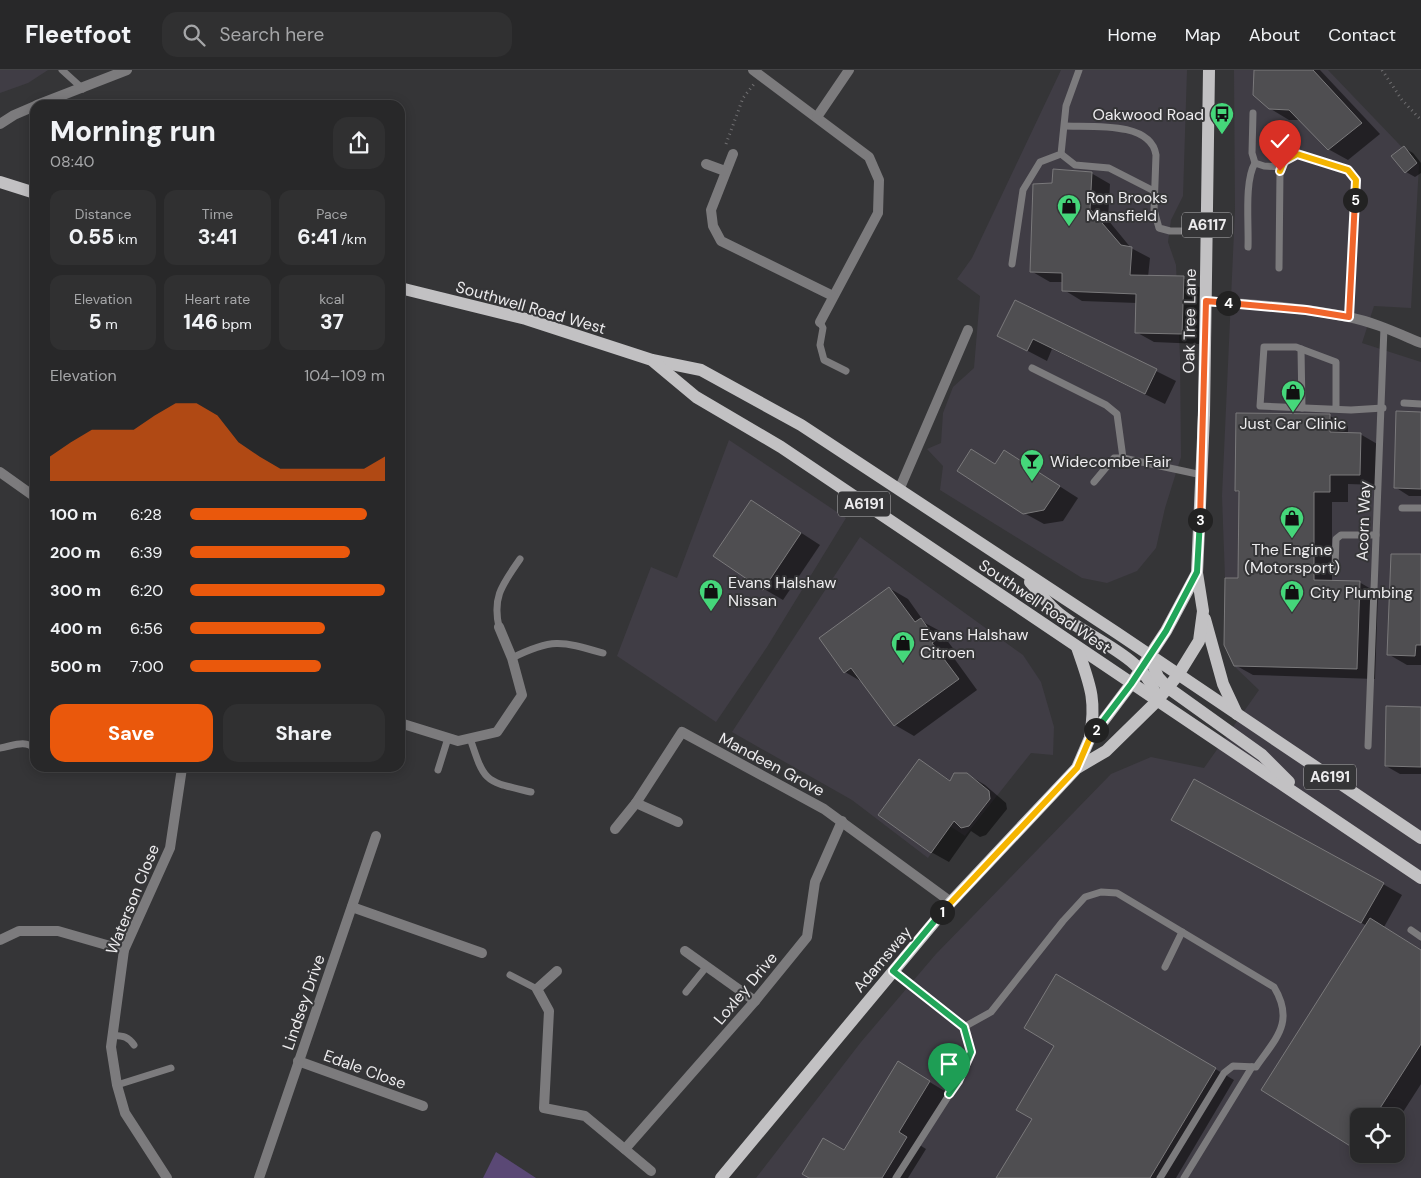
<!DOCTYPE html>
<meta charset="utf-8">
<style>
body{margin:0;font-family:"DM Sans",sans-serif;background:#303031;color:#f1f3f6;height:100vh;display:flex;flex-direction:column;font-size:19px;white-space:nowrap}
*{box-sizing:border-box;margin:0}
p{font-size:16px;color:#a5a6a8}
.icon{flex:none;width:28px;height:28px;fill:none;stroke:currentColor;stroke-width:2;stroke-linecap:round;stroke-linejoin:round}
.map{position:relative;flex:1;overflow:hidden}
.details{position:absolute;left:30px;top:30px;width:375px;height:672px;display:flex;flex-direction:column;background:#282829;border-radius:15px;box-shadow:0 2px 12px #0003,0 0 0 1px #444446}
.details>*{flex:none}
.fabs{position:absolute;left:1350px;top:1038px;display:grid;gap:10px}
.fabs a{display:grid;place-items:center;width:55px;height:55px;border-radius:10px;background:#282829;box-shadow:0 2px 12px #0003,0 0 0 1px #444446;font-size:25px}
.pin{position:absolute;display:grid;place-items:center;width:42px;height:42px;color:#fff;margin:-51px -21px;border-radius:50% 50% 50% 0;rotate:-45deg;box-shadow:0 0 5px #0007}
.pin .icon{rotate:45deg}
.km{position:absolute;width:25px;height:25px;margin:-12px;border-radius:50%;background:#222;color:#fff;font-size:14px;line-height:25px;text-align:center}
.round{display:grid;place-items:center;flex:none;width:52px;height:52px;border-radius:15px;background:#303031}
.overview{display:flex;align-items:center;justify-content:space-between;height:85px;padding:0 20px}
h1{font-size:28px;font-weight:800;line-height:38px}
.figures{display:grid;grid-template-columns:repeat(3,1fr);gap:8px;height:85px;padding:5px 20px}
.figures div{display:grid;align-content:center;border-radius:12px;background:#303031;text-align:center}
.figures b{font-size:21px;font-weight:800}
.figures small{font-size:14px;font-weight:400}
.figures p{font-size:14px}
.chart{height:140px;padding:10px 20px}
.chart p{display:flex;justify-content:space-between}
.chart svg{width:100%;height:90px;margin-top:5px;fill:#ea580c;opacity:.7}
.cta{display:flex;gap:10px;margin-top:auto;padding:10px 20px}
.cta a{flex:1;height:58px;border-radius:15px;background:#ea580c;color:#fff;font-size:20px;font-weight:800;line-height:58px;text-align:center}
.cta a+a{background:#303031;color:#f1f3f6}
ul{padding:0 20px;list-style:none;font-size:16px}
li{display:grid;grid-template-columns:80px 60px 1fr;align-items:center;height:38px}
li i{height:12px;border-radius:6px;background:#ea580c}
header{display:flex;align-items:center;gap:30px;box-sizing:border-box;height:70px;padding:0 25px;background:#282829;border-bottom:1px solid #444446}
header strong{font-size:24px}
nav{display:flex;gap:28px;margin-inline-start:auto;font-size:18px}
.search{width:350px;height:45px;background:#303031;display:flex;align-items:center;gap:12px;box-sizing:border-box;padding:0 18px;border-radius:15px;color:#a5a6a8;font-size:19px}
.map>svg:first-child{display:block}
.built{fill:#403d45;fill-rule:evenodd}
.green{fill:#5a4875}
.shadow{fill:#0007}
.building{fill:#4f4e51;stroke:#7a797b}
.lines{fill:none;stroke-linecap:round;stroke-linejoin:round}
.path{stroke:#6f6e70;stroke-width:3;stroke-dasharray:1 4;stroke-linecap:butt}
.lane{stroke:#7c7b7d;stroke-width:7}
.street{stroke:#7c7b7d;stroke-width:10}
.primary{stroke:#c2c1c3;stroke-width:12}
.split-1-casing{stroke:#fff;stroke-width:10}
.split-2-casing{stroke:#fff;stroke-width:10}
.split-3-casing{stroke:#fff;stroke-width:10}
.split-4-casing{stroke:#fff;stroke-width:10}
.split-5-casing{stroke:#fff;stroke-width:10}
.split-6-casing{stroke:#fff;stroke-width:10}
.split-1{stroke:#22a559;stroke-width:6}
.split-2{stroke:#f5b400;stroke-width:6}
.split-3{stroke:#22a559;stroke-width:6}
.split-4{stroke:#f0652b;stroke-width:6}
.split-5{stroke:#f0652b;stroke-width:6}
.split-6{stroke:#f5b400;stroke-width:6}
.labels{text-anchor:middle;stroke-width:4;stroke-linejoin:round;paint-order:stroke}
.shield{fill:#353537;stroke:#b5b4b6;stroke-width:1}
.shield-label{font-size:15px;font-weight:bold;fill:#ecebed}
.poi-label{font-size:16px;fill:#ecebed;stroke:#353537;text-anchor:start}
.street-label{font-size:16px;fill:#ecebed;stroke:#353537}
</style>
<header>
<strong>Fleetfoot</strong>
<div class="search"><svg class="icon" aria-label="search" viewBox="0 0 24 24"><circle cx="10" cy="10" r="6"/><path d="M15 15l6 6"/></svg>Search here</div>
<nav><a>Home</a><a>Map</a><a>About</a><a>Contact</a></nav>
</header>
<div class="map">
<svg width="1421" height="1108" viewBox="0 0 1421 1108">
<rect width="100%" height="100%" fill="#353537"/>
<!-- built -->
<g class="built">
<polygon points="0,0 48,0 28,13 0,23"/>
<polygon points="1061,0 1187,0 1183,126 1171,150 1168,172 1176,195 1180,287 1181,387 1165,438 1156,478 1137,501 1107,513 1082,508 940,420 943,396 927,379 941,373 943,343 953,317 974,298 980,226 957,209 972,188"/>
<path d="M 1234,0 L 1328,0 L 1419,95 L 1411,238 L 1374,236 L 1362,273 L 1421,292 L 1421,1108 L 756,1108 L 861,972 L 936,884 L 1111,704 L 1151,687 L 1204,698 L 1259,620 L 1234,596 L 1224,575 L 1225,508 L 1222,426 L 1235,140 ZM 1359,1046 L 1396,1046 L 1396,1084 L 1359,1084 Z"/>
<polygon points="729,370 846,448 767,577 716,652 617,586 651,497 677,508"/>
<polygon points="860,467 1023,585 1041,612 1054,657 1053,685 1031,683 965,766 950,756 928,788 852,730 732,662"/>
</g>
<!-- green -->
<polygon class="green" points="496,1082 536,1108 483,1108"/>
<!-- shadow -->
<g class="shadow">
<polygon points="1255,0 1320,0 1380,64 1348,90 1328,79 1300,50 1289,50 1269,38"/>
<polygon points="1404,78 1413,83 1421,93 1421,103 1415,107 1406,102"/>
<polygon points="1091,103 1110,114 1108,150 1131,178 1150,188 1148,207 1183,208 1201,218 1200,274 1154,272 1136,262 1137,233 1082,231 1064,220 1063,212 1050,212 1031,201 1053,115"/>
<polygon points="1016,231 1176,311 1165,334 1052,279 1047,291 999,266"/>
<polygon points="1421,343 1421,426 1409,426 1395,417"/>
<polygon points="1237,345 1330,346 1348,356 1348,364 1360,364 1379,375 1378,415 1348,414 1348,432 1332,432 1332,512 1359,512 1378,523 1375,609 1253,605 1235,595 1239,509 1240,423 1236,421"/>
<polygon points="1023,393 1078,428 1063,451 1044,454 1024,443"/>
<polygon points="752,431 820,475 783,530 764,519"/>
<polygon points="1421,486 1421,595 1407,595 1388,584"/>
<polygon points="889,518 908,529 925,553 940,561 955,581 951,584 977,620 914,666 895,655 864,613 845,602"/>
<polygon points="1421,638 1421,704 1400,704 1386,696"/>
<polygon points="919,690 951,711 967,704 985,715 1006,733 1007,739 986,765 980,767 971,761 949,792 931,782"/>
<polygon points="1192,760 1383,814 1402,825 1384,857 1421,880 1421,1014 1396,1053 1396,1046 1359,1046 1359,1079 1263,1019 1367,856"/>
<polygon points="1056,905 1234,1010 1176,1108 997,1108 1033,1048 1056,975"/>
<polygon points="898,993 948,1023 918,1074 926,1079 908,1108 811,1108 844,1082"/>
<polygon points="1366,1084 1377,1084 1374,1088"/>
</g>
<!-- building -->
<g class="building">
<polygon points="1254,0 1313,0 1362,53 1328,80 1289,40 1269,39 1253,25"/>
<polygon points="1404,76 1417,93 1405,103 1391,86"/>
<polygon points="1053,99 1092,102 1090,139 1121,175 1132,177 1130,205 1184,206 1182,264 1135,263 1136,224 1062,221 1062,203 1030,202 1033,114 1052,113"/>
<polygon points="1015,230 1157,299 1145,324 1033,269 1027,281 997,266"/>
<polygon points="1396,341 1421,342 1421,419 1394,418"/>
<polygon points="1236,343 1330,344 1330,362 1361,363 1360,405 1330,405 1330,422 1314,422 1314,510 1360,511 1357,599 1234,596 1224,575 1225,508 1238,508 1239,421 1235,421"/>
<polygon points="971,379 995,394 1004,380 1060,416 1044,440 1023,444 957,401"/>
<polygon points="751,430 801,463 763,520 713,486"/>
<polygon points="1391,484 1421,484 1421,575 1416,575 1415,586 1387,585"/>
<polygon points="889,517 915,552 921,548 936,570 932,573 959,609 894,656 851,598 844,603 819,568"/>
<polygon points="1386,636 1421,637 1421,697 1385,696"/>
<polygon points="919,689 950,711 954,703 967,703 989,721 990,729 969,756 961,758 954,751 931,783 878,745"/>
<polygon points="1194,709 1384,813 1361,853 1171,750"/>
<polygon points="1370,848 1421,880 1421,974 1375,1046 1359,1046 1359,1072 1355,1079 1261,1020"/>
<polygon points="1056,904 1216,998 1150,1108 996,1108 1032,1049 1016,1040 1054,976 1024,958"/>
<polygon points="898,991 930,1011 899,1062 907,1067 882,1108 809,1108 802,1104 823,1068 844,1080"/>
</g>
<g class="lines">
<!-- path -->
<g class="path">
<polyline points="1382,0 1402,30 1421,50"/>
<polyline points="726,74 743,28 754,14"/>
</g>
<!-- lane -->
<g class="lane">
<polyline points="62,0 83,19"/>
<polyline points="1253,43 1252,83 1255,93 1264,96 1282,97"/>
<path d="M 1065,56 C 1091,57 1151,51 1156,85 L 1154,140 L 1159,158 L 1170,161 L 1207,161"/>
<polyline points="1061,84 1075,95 1109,98 1154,121"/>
<path d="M 1248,177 C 1249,155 1244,111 1255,93"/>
<polyline points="1012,194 1023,120 1040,92 1061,84 1066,36 1079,0"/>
<polyline points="1279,198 1280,101 1284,91 1297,84 1347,100 1356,110 1349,247"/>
<polyline points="820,252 823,258 820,275 824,290 846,301"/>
<polyline points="1301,279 1302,338"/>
<polyline points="1032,298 1106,335 1117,344 1123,388"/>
<polyline points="1404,333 1421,334"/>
<polyline points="1336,339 1336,292 1296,277 1264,277 1260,336 1351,340 1383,338"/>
<polyline points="1094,412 1114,388 1123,388 1202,405"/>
<polyline points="1402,438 1421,438"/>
<polyline points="1335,497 1336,469 1341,465 1376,465"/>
<path d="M 499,557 C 492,526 503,514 520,489"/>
<path d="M 512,588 C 552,568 561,571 603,583"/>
<path d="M 470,668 C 485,714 485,711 531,722"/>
<polyline points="1368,676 1384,257"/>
<path d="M 0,678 C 13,676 25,669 35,679"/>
<polyline points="438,700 448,668"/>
<polyline points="1411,860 1421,867"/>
<polyline points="1165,897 1182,862"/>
<polyline points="893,901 964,957 971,983 958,1011 896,1108"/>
<polyline points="510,905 537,919"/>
<polyline points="686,922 707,896"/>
<path d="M 964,957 L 991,942 L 1063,851 L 1085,827 L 1101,822 L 1117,823 L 1274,917 C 1295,952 1276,968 1256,997 L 1233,996 L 1224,1003 L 1160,1108"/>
<path d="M 112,965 C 123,966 128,966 134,975"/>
<polyline points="117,1015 171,998"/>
<polyline points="1184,1108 1252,997"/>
</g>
<!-- street -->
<g class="street">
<polyline points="753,0 869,87 879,110 878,143 820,252"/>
<polyline points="37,35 127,0"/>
<polyline points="817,47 849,0"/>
<polyline points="0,54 14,45 35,36"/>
<polyline points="733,84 711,140 713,156 721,171 833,226"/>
<polyline points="706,94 725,101"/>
<path d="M 1206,231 C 1254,235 1302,237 1348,247 C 1374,252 1397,263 1421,273"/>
<polyline points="0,402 35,427"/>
<polyline points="899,420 968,260"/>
<polyline points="400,653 458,671 497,662 522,625 512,588 499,557"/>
<polyline points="678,752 636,733 682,662 824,739 951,832"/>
<polyline points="615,759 636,733"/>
<polyline points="352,837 482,883"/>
<polyline points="0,870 19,861 58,861 124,880"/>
<polyline points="685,881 755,931"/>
<polyline points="557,901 537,919 549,941 544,1038 585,1046 651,1101"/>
<polyline points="298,991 423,1036"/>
<polyline points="625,1079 755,931 807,867 815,812 842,751"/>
<polyline points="167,1108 125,1043 117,1015 111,977 124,880 170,778 182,698"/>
<polyline points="259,1108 376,766"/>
</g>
<!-- primary -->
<g class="primary">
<polyline points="0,112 35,123"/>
<polyline points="400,218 526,249 652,290 701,300 801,355 1117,563 1421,768"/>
<polyline points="654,292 696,327 781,377 1421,808"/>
<path d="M 1030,512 C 1038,521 1046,532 1056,541 C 1086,568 1150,587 1157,631"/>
<polyline points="1205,549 1223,614 1237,644"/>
<path d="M 1077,577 C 1089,613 1097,628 1090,666"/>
<polyline points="1149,585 1158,607 1167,617 1262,685 1289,712"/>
<polyline points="1077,698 1089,670 1131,614 1166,561 1197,503"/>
<polyline points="721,1108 951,832 1077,698 1106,681 1157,631 1178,605 1199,571 1203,541 1197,503 1204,345 1209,0"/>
</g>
</g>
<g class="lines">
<!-- split-1 casing -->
<g class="split-1-casing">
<polyline id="split-1" points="942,842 893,901 964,957 971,982 958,1011 949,1024"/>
</g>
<!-- split-2 casing -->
<g class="split-2-casing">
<polyline id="split-2" points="942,842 1077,698 1089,670 1096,660"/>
</g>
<!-- split-3 casing -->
<g class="split-3-casing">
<polyline id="split-3" points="1096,660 1131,614 1166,561 1197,502 1200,450"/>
</g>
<!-- split-4 casing -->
<g class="split-4-casing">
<polyline id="split-4" points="1200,450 1206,231 1228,233"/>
</g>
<!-- split-5 casing -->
<g class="split-5-casing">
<polyline id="split-5" points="1228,233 1306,240 1349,247 1355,130"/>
</g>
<!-- split-6 casing -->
<g class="split-6-casing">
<polyline id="split-6" points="1280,101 1284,91 1297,84 1348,100 1356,110 1355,130"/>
</g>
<!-- split-1 -->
<use href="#split-1" class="split-1"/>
<!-- split-2 -->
<use href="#split-2" class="split-2"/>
<!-- split-3 -->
<use href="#split-3" class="split-3"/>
<!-- split-4 -->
<use href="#split-4" class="split-4"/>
<!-- split-5 -->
<use href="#split-5" class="split-5"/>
<!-- split-6 -->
<use href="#split-6" class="split-6"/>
</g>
<!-- icons -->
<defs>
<g id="bus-pin" transform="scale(1.25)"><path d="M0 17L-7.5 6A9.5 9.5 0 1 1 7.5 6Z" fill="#45d77a" stroke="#353537"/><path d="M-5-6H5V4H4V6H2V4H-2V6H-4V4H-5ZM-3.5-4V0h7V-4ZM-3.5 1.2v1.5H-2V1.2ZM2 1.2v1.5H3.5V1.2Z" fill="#111"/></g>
<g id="shop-pin" transform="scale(1.25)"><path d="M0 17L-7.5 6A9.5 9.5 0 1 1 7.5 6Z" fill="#45d77a" stroke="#353537"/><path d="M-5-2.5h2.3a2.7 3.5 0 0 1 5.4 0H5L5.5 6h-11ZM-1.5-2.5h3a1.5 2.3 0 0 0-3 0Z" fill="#111"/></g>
<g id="bar-pin" transform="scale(1.25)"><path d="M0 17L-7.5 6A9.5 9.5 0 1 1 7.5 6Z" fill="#45d77a" stroke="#353537"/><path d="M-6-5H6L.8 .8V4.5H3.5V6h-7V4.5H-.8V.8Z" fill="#111"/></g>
</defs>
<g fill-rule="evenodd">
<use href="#bus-pin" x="1222" y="44"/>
<use href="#shop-pin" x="1069" y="136"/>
<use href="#shop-pin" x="1293" y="322"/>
<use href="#bar-pin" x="1032" y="391"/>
<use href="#shop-pin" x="1292" y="448"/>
<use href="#shop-pin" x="711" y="521"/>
<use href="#shop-pin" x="1292" y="522"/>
<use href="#shop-pin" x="903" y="573"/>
</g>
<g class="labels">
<!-- shield labels -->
<g class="shield">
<rect x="1182" y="142.5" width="50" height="25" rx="4"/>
<rect x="838" y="421.5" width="52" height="25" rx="4"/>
<rect x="1304" y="694.5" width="52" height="25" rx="4"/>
</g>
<g class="shield-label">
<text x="1207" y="160">A6117</text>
<text x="864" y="439">A6191</text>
<text x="1330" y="712">A6191</text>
</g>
<!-- poi labels -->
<g class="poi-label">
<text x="1204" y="50" text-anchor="end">Oakwood Road</text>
<text x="1086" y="133">Ron Brooks<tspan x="1086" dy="18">Mansfield</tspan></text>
<text x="1293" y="359" text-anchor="middle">Just Car Clinic</text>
<text x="1050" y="397">Widecombe Fair</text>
<text x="1292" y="485" text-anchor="middle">The Engine<tspan x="1292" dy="18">(Motorsport)</tspan></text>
<text x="728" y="518">Evans Halshaw<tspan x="728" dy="18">Nissan</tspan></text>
<text x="1310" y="528">City Plumbing</text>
<text x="920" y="570">Evans Halshaw<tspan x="920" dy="18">Citroen</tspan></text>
</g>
<!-- street labels -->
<g class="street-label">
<text transform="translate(531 237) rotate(16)" y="6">Southwell Road West</text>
<text transform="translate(1189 251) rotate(-89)" y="6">Oak Tree Lane</text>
<text transform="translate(1363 451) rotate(-88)" y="6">Acorn Way</text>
<text transform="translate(1045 536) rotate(34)" y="6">Southwell Road West</text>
<text transform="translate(772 694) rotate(28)" y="6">Mandeen Grove</text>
<text transform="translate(132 829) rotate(-68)" y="6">Waterson Close</text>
<text transform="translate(882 889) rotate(-50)" y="6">Adamsway</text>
<text transform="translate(745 918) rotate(-50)" y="6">Loxley Drive</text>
<text transform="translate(303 932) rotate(-71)" y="6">Lindsey Drive</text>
<text transform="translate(365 999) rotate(20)" y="6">Edale Close</text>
</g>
</g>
</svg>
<div class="fabs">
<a><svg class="icon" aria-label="locate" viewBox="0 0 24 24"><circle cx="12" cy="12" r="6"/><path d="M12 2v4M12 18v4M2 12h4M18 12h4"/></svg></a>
</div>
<div class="pin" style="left:949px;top:1024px;background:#1e9e55"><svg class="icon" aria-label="arrive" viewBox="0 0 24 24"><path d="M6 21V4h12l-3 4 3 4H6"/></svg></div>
<div class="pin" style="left:1280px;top:101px;background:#d93025"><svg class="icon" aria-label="check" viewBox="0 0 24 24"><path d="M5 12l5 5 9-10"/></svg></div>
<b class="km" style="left:942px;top:842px">1</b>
<b class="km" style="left:1096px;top:660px">2</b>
<b class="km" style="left:1200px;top:450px">3</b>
<b class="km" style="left:1228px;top:233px">4</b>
<b class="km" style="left:1355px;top:130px">5</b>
<section class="details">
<div class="overview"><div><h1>Morning run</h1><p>08:40</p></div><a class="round"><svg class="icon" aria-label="share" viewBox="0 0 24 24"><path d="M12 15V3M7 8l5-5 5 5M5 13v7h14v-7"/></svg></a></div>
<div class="figures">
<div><p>Distance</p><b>0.55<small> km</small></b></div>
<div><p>Time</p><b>3:41</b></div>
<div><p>Pace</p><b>6:41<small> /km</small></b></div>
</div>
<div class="figures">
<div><p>Elevation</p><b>5<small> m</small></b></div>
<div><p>Heart rate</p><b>146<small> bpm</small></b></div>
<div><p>kcal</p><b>37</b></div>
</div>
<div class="chart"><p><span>Elevation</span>104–109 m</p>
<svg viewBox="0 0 160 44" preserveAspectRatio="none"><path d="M0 44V32L10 25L20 19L30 19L40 19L50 12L60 6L70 6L80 12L90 25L100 32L110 38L120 38L130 38L140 38L150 38L160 32V44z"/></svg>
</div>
<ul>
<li><b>100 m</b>6:28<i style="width:91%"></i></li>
<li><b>200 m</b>6:39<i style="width:82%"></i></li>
<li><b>300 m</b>6:20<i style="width:100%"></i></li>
<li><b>400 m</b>6:56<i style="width:69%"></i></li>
<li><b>500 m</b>7:00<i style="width:67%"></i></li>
</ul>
<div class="cta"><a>Save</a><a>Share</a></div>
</section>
</div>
